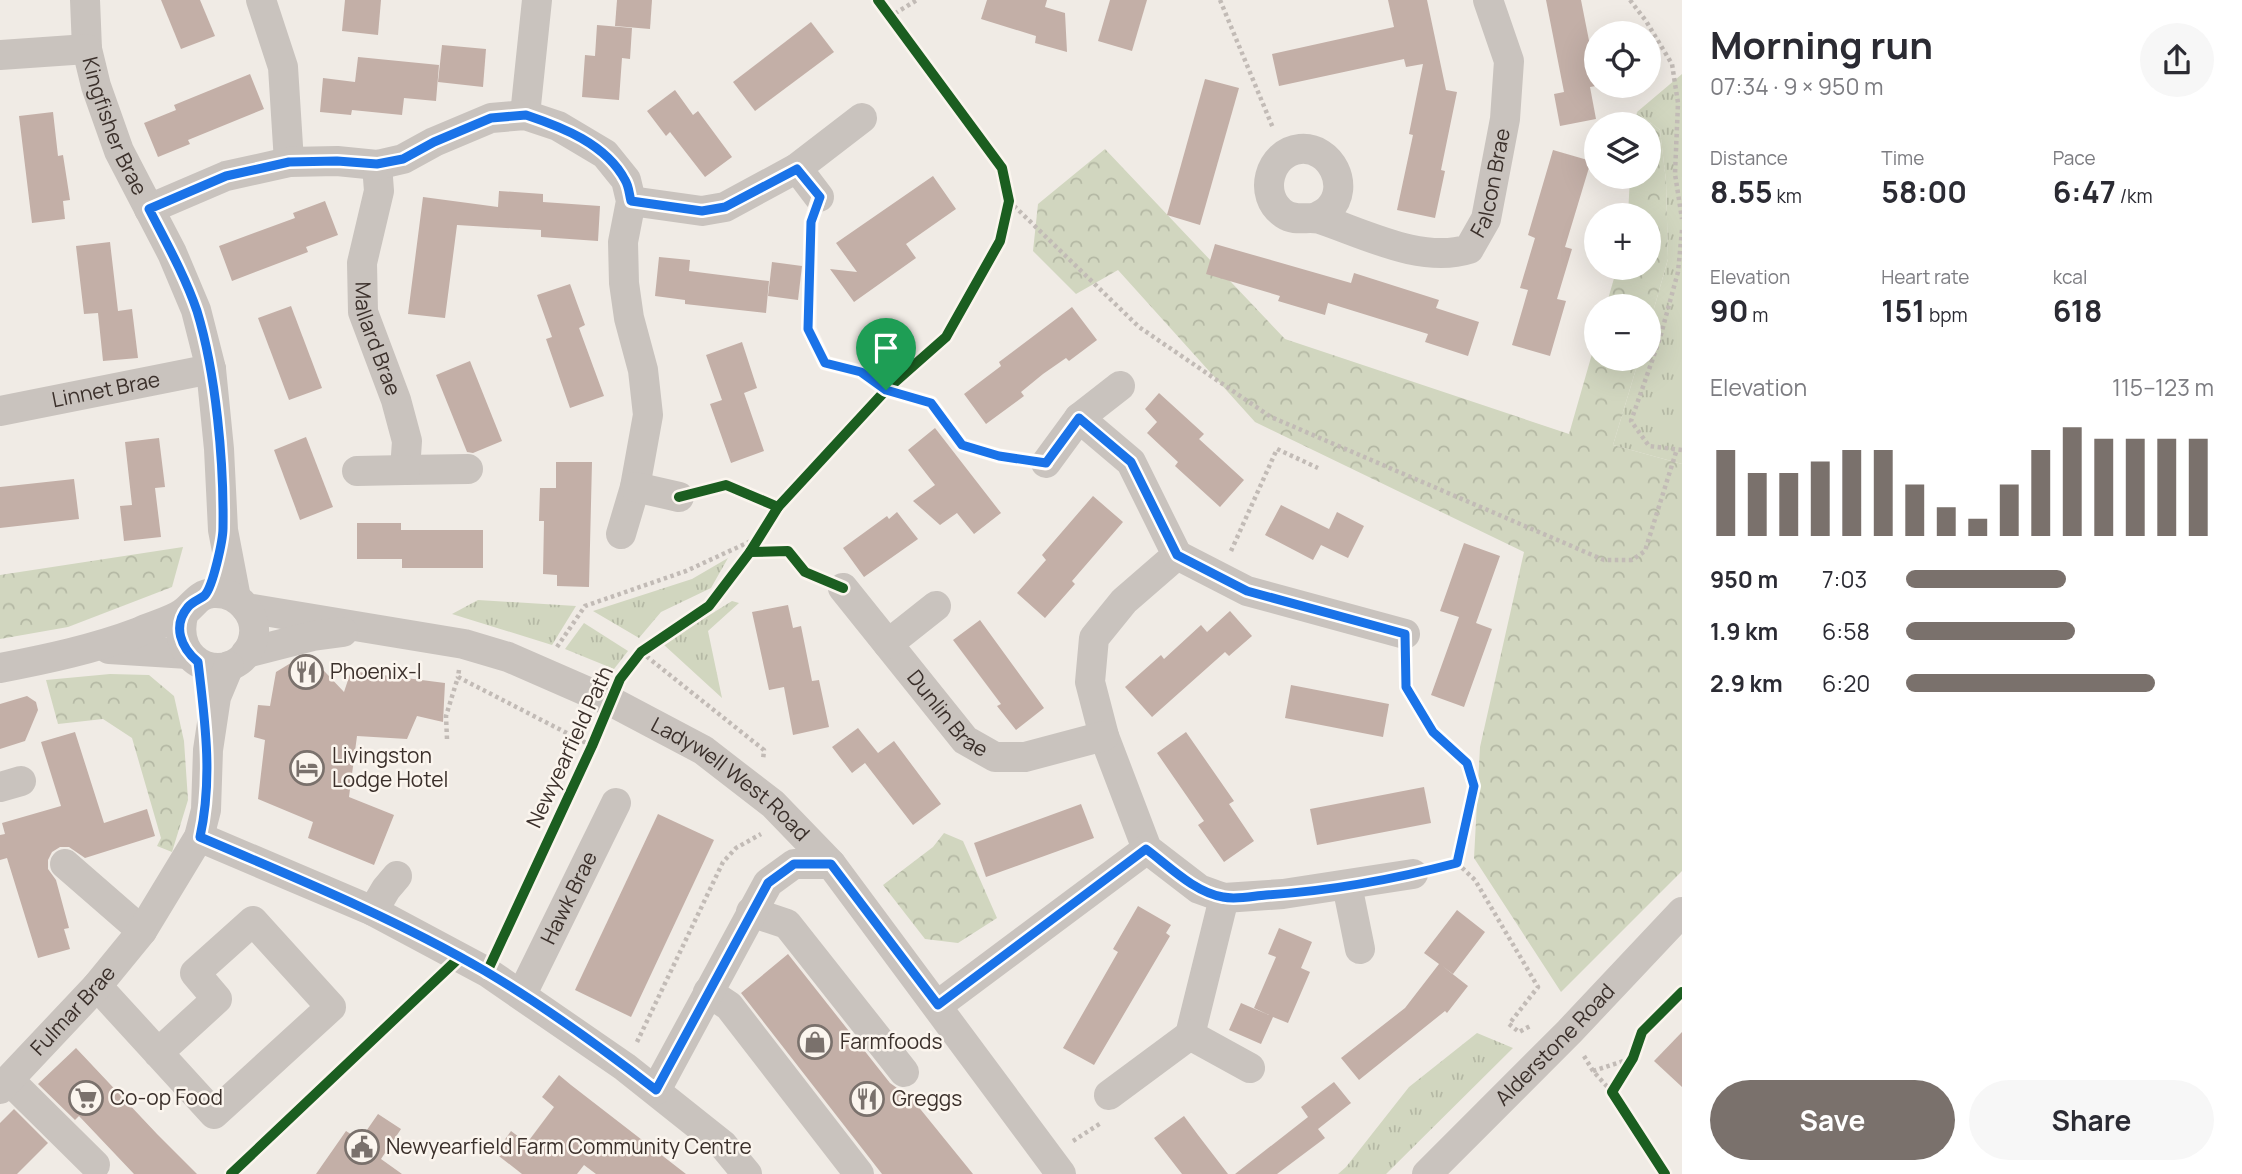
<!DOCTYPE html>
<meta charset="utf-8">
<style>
body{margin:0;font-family:Manrope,sans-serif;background:#f7f7f7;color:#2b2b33;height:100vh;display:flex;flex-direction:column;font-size:26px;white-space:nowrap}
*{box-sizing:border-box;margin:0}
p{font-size:23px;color:#7c7c81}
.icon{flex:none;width:38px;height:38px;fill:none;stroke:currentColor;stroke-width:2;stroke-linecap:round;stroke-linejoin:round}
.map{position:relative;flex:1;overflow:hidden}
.details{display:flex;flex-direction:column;background:#fff;width:560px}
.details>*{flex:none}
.buttons{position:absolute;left:1584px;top:21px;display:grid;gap:14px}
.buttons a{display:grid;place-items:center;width:77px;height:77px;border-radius:50%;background:#fff;box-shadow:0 7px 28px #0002;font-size:35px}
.pin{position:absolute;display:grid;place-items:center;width:60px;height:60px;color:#fff;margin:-72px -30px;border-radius:50% 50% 50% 0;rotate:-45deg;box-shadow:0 0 7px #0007}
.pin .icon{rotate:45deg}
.round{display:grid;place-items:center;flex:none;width:74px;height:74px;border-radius:37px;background:#f7f7f7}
.head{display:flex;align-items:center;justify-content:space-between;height:119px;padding:0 28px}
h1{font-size:38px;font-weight:700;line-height:52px}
.figures{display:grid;grid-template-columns:repeat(3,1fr);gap:10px;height:119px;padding:7px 28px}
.figures div{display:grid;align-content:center}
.figures b{font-size:30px;font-weight:700}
.figures small{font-size:19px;font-weight:400}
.figures p{font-size:19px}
.chart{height:196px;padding:14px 28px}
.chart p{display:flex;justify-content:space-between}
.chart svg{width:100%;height:126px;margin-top:7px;stroke:#7a716c;stroke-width:6}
.button{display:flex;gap:14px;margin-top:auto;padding:14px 28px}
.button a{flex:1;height:80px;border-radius:42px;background:#7a716c;color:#fff;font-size:28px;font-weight:700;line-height:80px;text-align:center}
.button a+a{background:#f7f7f7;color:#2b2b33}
ul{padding:0 28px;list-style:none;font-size:23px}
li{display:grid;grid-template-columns:112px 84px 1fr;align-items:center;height:52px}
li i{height:18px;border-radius:9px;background:#7a716c}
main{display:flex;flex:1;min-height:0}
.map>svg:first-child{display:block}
.grass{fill:url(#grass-tufts)}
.forest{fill:url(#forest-crowns)}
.building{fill:#c3afa7}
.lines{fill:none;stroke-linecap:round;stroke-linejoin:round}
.path{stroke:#c2bbb6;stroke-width:4.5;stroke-dasharray:3.5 3.5;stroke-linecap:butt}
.minor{stroke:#c9c3be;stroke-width:30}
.cycleway-casing{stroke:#fbf5ee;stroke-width:15}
.cycleway{stroke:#1b5e20;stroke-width:10}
.route-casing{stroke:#fff;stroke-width:14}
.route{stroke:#1a73e8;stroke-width:9}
.labels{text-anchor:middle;stroke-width:5;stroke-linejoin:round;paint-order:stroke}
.street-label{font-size:21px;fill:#3b302b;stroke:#fbf5ee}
.poi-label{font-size:21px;fill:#3b302b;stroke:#fbf5ee;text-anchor:start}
</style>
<main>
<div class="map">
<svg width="1682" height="1174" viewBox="0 0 1682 1174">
<defs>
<pattern id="grass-tufts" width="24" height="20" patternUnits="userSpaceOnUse" patternTransform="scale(1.75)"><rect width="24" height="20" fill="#d1d6bf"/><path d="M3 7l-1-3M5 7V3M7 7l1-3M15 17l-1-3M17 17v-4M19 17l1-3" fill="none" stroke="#b4b8a4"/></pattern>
<pattern id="forest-crowns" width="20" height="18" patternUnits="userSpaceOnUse" patternTransform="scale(1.75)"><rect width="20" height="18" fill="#d1d6bf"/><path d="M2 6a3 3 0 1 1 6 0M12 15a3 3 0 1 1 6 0" fill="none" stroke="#b4b8a4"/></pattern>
</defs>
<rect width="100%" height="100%" fill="#f0ebe5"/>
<!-- grass -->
<g class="grass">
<polygon points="1682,74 1682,464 1613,445 1639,359 1648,359 1649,326 1668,259 1666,181 1660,130 1637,112"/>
<polygon points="728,558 711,588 661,612 639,638 593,611 692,579"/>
<polygon points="478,600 576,606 552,645 452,614"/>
<polygon points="732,601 739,603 708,631 722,698 663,644"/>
<polygon points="584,623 628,651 614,669 565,649"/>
<polygon points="1477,1033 1513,1048 1386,1174 1338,1174 1346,1167 1409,1087"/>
</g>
<!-- forest -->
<g class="forest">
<polygon points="1637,112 1660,130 1666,181 1668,259 1649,326 1648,306 1606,306 1617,268 1648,268 1648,215 1628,215 1630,177 1648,177 1648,124 1635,124"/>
<polygon points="1105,149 1285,339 1569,434 1596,340 1596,359 1639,359 1613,445 1682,464 1682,871 1561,992 1474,858 1480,747 1524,552 1255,422 1118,270 1076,294 1033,251 1038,204"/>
<polygon points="183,547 172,587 68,627 0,639 0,575"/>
<polygon points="110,674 149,675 174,696 184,741 188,800 172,852 157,846 161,838 132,738 103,719 58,724 46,680"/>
<polygon points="944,833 963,841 997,918 958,943 925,939 883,885 933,847"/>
</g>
<!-- building -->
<g class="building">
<polygon points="161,0 200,0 215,36 181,49"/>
<polygon points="345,0 381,0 378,35 342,31"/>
<polygon points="617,0 652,0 650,29 615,26"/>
<polygon points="987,0 1047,0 1045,7 1065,13 1067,52 1035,43 1036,36 981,19"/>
<polygon points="1110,0 1147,0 1132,51 1098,41"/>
<polygon points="1388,0 1427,0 1446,90 1457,92 1441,170 1445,171 1435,218 1397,210 1413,135 1409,134 1423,64 1406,67 1404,59 1279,86 1272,54 1394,27"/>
<polygon points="1546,0 1581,0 1596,76 1596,86 1590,87 1596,119 1560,126 1554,94 1564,92"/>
<polygon points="811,22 834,52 755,111 733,82"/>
<polygon points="597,25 632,28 630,59 622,58 619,100 582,97 585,55 595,56"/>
<polygon points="442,45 486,49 483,87 438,82"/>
<polygon points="358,57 439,65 436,101 404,98 402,115 352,110 351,115 320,112 323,78 355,82"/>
<polygon points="250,74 264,109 188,140 190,144 158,157 144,123 176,110 174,105"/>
<polygon points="1205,79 1239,88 1200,225 1167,215"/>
<polygon points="675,90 693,115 698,111 732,157 705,177 670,132 666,136 647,111"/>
<polygon points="53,112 58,156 63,155 70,200 63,201 65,219 32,223 19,116"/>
<polygon points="1553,150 1591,161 1565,247 1572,249 1557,299 1566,301 1550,356 1512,345 1528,290 1520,288 1535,238 1528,235"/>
<polygon points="933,176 956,209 906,244 916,258 854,302 830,269 857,272 836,243"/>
<polygon points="499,191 543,194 543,202 600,206 598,241 541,237 541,230 457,225 445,318 408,314 423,197 498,207"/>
<polygon points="325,201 338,235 306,247 308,252 232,281 219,246 295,218 293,213"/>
<polygon points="110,242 118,311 132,309 138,358 103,361 98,313 84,314 76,246"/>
<polygon points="1215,244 1351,283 1354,273 1439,300 1436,308 1479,322 1468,356 1425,342 1428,334 1328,303 1325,315 1278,301 1280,296 1206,274"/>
<polygon points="659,257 690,260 689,271 769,281 766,313 685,304 685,300 655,296"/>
<polygon points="772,262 802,266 798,300 768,296"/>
<polygon points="570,284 585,325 579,328 604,396 570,408 546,339 552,337 537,295"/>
<polygon points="291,306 322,388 289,400 258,318"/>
<polygon points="1072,307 1097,340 1069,361 1066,358 1043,374 1021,392 1024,396 986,424 964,394 1001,366 999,362"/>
<polygon points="742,342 757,388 744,393 764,451 731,463 710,404 722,400 706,355"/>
<polygon points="470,361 502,441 473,453 467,452 436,375"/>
<polygon points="1159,393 1204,434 1199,439 1244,480 1220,507 1175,466 1178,462 1147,433 1157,422 1145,409"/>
<polygon points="935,428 1001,513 974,534 957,513 940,525 913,501 935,485 908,450"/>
<polygon points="306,437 333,507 300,520 274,450"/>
<polygon points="159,438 165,487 155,488 161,537 124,541 120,506 132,505 125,442"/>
<polygon points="556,462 592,462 589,587 557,586 557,575 543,574 544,521 539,521 540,488 556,488"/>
<polygon points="74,479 79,519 0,528 0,487"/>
<polygon points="1093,496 1123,522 1072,581 1075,584 1045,618 1017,593 1046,560 1042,555"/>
<polygon points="1281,505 1329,529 1337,512 1364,526 1348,558 1321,545 1313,560 1265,535"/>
<polygon points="897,512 918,539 864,577 843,548 887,516 889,519"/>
<polygon points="357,523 401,523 401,530 483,530 483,568 402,568 402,559 357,559"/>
<polygon points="1464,543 1500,556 1476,623 1492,629 1464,707 1431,695 1459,617 1440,611"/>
<polygon points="788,605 793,628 801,626 812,681 819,680 829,727 793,735 784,687 769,690 752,612"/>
<polygon points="1230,611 1252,636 1229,656 1225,652 1152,717 1125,687 1161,655 1164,659 1201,625 1207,632"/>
<polygon points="980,620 1044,708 1016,730 997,706 1001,704 953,640"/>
<polygon points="309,655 344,692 351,671 445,683 443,722 417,716 407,739 357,736 349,797 394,815 374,865 308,838 313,822 258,799 265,740 254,737 258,705 270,706 276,672 299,658"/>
<polygon points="1291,685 1389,704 1383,737 1285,718"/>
<polygon points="27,696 36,702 38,710 25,741 0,749 0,704"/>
<polygon points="858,728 878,753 894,741 941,804 913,825 865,763 852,773 832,747"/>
<polygon points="75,732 104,823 147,809 155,836 85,858 69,847 60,847 52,852 48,860 48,869 56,880 69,928 64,929 70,949 38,958 7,858 0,860 0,835 5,834 2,823 61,806 41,742"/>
<polygon points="1186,732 1234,801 1229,804 1254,841 1224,862 1198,825 1204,821 1157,753"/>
<polygon points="1424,787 1431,823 1317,845 1310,809"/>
<polygon points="1081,804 1094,838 986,877 974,843"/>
<polygon points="658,814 714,840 631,1017 575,990"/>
<polygon points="1138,906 1171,925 1166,933 1170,936 1094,1065 1063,1048 1118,952 1113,949"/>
<polygon points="1457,910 1485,932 1453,974 1441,965 1468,986 1447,1013 1445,1011 1359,1080 1341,1058 1405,1008 1439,964 1424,953"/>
<polygon points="1279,928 1312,942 1301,968 1310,972 1288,1023 1273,1017 1261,1044 1229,1030 1241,1003 1269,1015 1254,1008 1276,957 1268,954"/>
<polygon points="788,954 890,1083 897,1088 904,1089 973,1174 882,1174 741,993"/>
<polygon points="1682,1032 1682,1087 1654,1061"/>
<polygon points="76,1048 157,1134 197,1174 134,1174 79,1116 75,1120 38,1084"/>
<polygon points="559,1075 571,1085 686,1174 596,1174 584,1165 577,1174 522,1174 495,1153 511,1131 527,1143 554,1107 542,1097"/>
<polygon points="1334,1082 1351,1103 1318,1129 1325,1138 1277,1174 1235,1174 1308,1117 1301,1107"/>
<polygon points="14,1109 48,1143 17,1174 0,1174 0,1123"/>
<polygon points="378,1114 401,1129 381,1159 402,1174 316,1174 346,1131 360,1140"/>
<polygon points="1184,1116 1198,1135 1228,1174 1182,1174 1154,1138"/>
</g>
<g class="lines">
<!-- path -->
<g class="path">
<polyline points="1220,0 1273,128"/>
<polyline points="1630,0 1646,21 1672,64 1678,103 1675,174 1682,219"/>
<polyline points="889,17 917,0"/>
<polyline points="1009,201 1139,327 1271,417 1604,560 1632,560 1645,551 1677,449"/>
<polyline points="1682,230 1678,272 1660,338 1631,421 1649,446 1682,450"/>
<polyline points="1231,551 1277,449 1318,468"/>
<polyline points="557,647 585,606 686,571 760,537"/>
<polyline points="641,652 764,750 763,760"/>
<polyline points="1406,662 1406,687 1433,732 1467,763 1474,786 1457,863 1441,867"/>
<polyline points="459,670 458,677 592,746"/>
<polyline points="447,739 446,716 458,677"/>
<polyline points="1457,863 1475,880 1538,987 1509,1024 1519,1032 1532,1025"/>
<polyline points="637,1042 723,862 736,848 761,834"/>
<polyline points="1584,1056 1593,1071 1612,1092"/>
<polyline points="1593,1071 1633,1058"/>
<polyline points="1073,1141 1101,1123"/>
</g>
<!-- minor -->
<g class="minor">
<path id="s1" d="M 85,0 L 87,49 L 96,86 L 119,151 L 172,253 L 196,310 L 211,369 L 219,449 L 223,530 L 236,598"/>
<polyline points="261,0 283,67 289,162"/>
<polyline points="0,55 87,49"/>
<polyline points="525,115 537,0"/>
<path id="s2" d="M 377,165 L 379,191 L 362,263 L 363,312 L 396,400 L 407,441 L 405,470 L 468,469"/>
<polyline points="797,168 819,197"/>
<polyline points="631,201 702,211 725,207 797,168 862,118"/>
<polyline points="149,209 226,176 289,162 337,161 377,165 403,159 434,142 491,118 525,115 558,126 605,154 626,180 631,201 623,242 624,283 629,318 643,370 648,415 635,487 621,534"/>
<path id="s3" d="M 1315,218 C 1320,215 1325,213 1329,209 C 1351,187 1331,146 1300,149 C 1269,152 1257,196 1284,214 C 1296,222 1307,216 1320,219 C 1365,234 1422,264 1469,249 L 1486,219 L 1505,119 L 1509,61 L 1488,0"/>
<path id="s4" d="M 0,411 L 211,369"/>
<polyline points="1079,418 1131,462 1177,555 1124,601 1094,638 1090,682 1104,736 1147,849 1199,889 1224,898 1283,894 1413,874"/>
<polyline points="1046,463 1079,418 1120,386"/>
<polyline points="357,471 405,470"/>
<polyline points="635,487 679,497"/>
<polyline points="1177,555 1247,591 1405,634"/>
<path id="s5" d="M 843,588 L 965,740 L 995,757 L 1025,757 L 1104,736"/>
<path id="s6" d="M 246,608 L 464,644 L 508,657 L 618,705 L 703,750 L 773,804 L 831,864 L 1061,1174"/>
<polyline points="888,644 936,606"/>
<polyline points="109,649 188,654"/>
<polyline points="246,653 313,636 343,632"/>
<path d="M 0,668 C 47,659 94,649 139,632 C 152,626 172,621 183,613 C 194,605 198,594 213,593 C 240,591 261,618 252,643 C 235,688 167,669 184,612"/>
<polyline points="0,787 21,781"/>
<polyline points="199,837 373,911 487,972 625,1067 723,1145 747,1174"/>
<polyline points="65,864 142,931"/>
<polyline points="1347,885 1360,949"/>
<polyline points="373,911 386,889 397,876"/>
<polyline points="751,912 787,924 904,1072"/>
<polyline points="97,986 214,1114 331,1007 253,921 195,973 217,999 158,1053"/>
<polyline points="708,992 729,1006 859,1174"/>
<path id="s7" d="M 522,994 L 616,803"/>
<polyline points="938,1005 1147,849"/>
<polyline points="1190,1035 1224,898"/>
<polyline points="9,1080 95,1165"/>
<path id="s8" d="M 0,1089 L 97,986 L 142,931 L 199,837 L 206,810 L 208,750 L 216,697 L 229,666"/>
<polyline points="656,1090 768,883 794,864 831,864"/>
<polyline points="1109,1095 1190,1035 1250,1068"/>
<path id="s9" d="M 1427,1174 L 1569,1032 L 1682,912"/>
</g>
<!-- cycleway casing -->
<g class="cycleway-casing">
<g id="cycleway">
<polyline points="819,197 811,222 809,329 825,363 861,372 886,390 931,403 962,445 999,456 1046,463"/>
<polyline points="679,497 726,485 778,507"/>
<polyline points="750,552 788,551 805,572 843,588"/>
<polyline points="487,972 592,746 620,679 641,652 709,606 750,552 778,507 886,390 946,337 1000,241 1009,201 1002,168 878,0"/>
<polyline points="231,1174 460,957"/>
<polyline points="1665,1174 1612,1092 1633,1058 1642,1032 1682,992"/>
</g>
</g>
<!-- cycleway -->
<use href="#cycleway" class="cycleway"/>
</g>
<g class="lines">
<!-- route casing -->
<g class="route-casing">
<path id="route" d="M 526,115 C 562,127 606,144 625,180 C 629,186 629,194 631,201 L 702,211 L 725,207 L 797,169 L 820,197 L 811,222 L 808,329 L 825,363 L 861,372 L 886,390 L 931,403 L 962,445 L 999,456 L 1046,463 L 1079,418 L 1131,462 L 1177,555 L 1247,591 L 1405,634 L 1406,687 L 1433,732 L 1467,763 L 1474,786 L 1457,863 C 1395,879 1330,891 1266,895 C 1253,896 1236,900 1223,897 C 1194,892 1169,866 1146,849 L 938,1005 L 831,864 L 794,864 L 768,883 L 656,1090 C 602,1048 544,1006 485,971 C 394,918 296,878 200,837 C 213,778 205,721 198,662 C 181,648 172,626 188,607 C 193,601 201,599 205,595 C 213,586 223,540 223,528 C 224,462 216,373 197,311 C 185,276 166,242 149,209 L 226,176 L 289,162 L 337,161 L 377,164 L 403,159 L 434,142 L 491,118 Z"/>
</g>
<!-- route -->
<use href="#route" class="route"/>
</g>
<!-- icons -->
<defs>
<g id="restaurant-ring" transform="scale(1.75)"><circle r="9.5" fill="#fbf5ee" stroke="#7a716c" stroke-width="1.5"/><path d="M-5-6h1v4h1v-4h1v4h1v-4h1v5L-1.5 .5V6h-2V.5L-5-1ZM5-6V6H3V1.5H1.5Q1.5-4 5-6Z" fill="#7a716c"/></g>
<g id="hotel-ring" transform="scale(1.75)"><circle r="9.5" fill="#fbf5ee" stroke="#7a716c" stroke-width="1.5"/><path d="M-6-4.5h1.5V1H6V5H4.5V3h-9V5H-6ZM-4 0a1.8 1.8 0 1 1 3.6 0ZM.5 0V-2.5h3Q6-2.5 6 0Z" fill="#7a716c"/></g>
<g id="shop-ring" transform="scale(1.75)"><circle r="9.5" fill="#fbf5ee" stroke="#7a716c" stroke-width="1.5"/><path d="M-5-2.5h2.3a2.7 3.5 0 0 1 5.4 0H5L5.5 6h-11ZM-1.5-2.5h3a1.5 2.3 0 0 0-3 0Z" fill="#7a716c"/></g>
<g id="supermarket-ring" transform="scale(1.75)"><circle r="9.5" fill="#fbf5ee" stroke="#7a716c" stroke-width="1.5"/><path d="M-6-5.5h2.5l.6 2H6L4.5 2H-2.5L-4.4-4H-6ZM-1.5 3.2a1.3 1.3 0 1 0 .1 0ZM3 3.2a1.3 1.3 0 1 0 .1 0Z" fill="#7a716c"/></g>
<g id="civic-ring" transform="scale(1.75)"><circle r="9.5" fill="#fbf5ee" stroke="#7a716c" stroke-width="1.5"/><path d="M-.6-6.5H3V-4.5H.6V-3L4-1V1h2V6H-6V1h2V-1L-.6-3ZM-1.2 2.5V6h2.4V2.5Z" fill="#7a716c"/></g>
</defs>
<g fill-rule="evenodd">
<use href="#restaurant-ring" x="306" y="672"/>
<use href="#hotel-ring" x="307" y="768"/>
<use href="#shop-ring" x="815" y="1042"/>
<use href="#supermarket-ring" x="86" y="1098"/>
<use href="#restaurant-ring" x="867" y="1099"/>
<use href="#civic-ring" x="362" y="1147"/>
</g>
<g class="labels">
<!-- street labels -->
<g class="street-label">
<text dy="7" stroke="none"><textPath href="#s1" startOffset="131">Kingfisher Brae</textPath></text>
<text dy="7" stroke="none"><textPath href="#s3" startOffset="450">Falcon Brae</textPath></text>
<text dy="7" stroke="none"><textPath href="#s2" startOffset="178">Mallard Brae</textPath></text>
<text dy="7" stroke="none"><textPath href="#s4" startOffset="108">Linnet Brae</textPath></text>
<text dy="7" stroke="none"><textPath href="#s5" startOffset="164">Dunlin Brae</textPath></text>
<text transform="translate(570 747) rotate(-65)" y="7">Newyearfield Path</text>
<text dy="7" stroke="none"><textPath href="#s6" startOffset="522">Ladywell West Road</textPath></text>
<text dy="7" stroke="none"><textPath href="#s7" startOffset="107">Hawk Brae</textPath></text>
<text dy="7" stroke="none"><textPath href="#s8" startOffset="107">Fulmar Brae</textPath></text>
<text dy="7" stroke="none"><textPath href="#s9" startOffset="182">Alderstone Road</textPath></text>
</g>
<!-- poi labels -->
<g class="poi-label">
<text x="330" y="679">Phoenix-I</text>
<text x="332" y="763">Livingston<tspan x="332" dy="24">Lodge Hotel</tspan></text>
<text x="840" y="1049">Farmfoods</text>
<text x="110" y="1105">Co-op Food</text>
<text x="892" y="1106">Greggs</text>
<text x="386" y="1154">Newyearfield Farm Community Centre</text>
</g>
</g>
</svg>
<div class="buttons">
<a><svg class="icon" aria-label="locate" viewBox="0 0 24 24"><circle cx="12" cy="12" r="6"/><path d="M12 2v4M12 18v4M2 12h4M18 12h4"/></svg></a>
<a><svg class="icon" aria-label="layers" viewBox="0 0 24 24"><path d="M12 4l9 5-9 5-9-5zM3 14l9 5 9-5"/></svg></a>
<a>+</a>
<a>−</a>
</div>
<div class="pin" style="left:886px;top:390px;background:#1e9e55"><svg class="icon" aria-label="arrive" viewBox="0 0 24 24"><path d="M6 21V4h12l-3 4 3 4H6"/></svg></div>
</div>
<section class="details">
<div class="head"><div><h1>Morning run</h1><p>07:34 · 9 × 950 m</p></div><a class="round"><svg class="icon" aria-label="share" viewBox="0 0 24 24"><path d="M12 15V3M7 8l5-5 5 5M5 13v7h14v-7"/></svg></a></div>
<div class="figures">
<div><p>Distance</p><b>8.55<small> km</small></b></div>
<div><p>Time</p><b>58:00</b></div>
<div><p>Pace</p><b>6:47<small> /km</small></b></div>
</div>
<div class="figures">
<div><p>Elevation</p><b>90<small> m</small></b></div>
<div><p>Heart rate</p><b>151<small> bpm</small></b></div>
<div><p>kcal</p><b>618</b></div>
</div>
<div class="chart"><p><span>Elevation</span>115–123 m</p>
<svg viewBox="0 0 160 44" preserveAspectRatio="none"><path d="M5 44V14M15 44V22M25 44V22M35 44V18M45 44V14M55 44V14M65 44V26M75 44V34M85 44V38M95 44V26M105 44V14M115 44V6M125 44V10M135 44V10M145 44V10M155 44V10"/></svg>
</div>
<ul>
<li><b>950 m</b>7:03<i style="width:52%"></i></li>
<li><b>1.9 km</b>6:58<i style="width:55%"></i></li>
<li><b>2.9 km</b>6:20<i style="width:81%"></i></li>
</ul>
<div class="button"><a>Save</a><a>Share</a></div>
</section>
</main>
